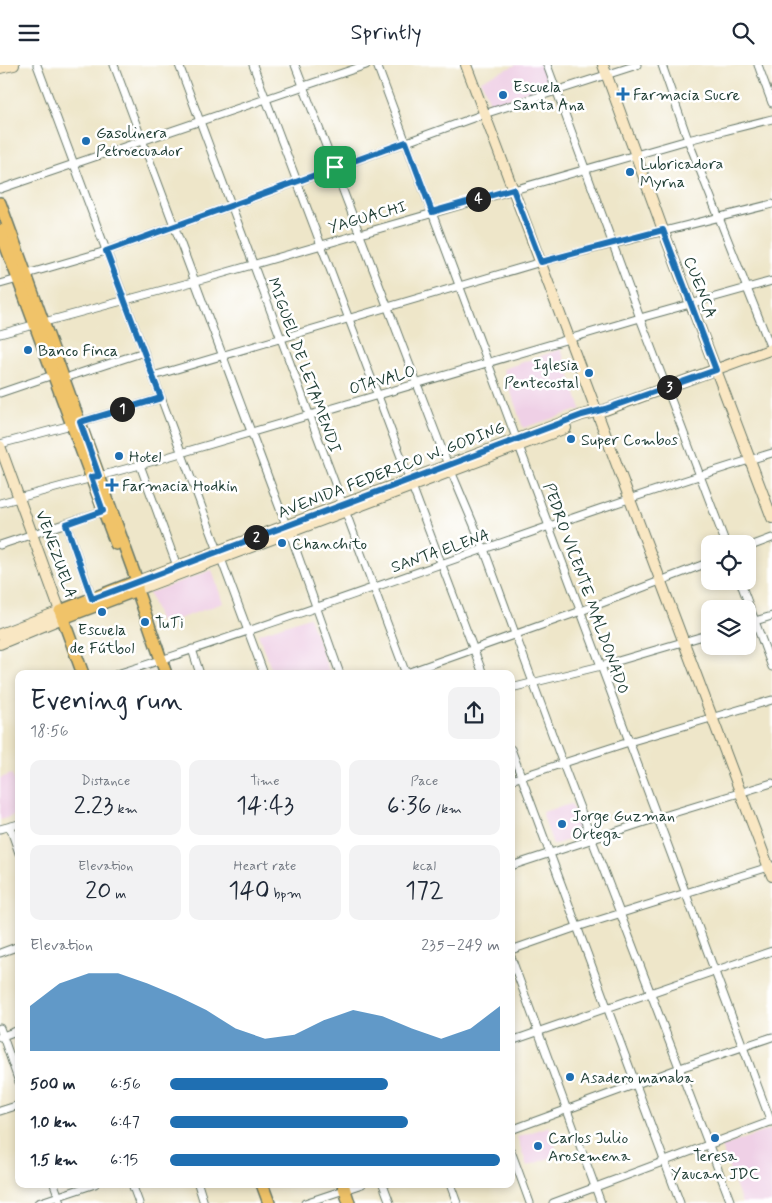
<!DOCTYPE html>
<meta charset="utf-8">
<style>
body{margin:0;font-family:Mynerve,sans-serif;background:#f2f2f3;color:#1f2937;height:100vh;display:flex;flex-direction:column;font-size:19px;white-space:nowrap}
*{box-sizing:border-box;margin:0}
p{font-size:16px;color:#747a83}
.icon{flex:none;width:28px;height:28px;fill:none;stroke:currentColor;stroke-width:2;stroke-linecap:round;stroke-linejoin:round}
.map{position:relative;flex:1;overflow:hidden}
.sheet{position:absolute;left:15px;top:605px;width:500px;height:518px;display:flex;flex-direction:column;background:#fff;border-radius:10px;box-shadow:0 2px 8px #0003}
.sheet>*{flex:none}
.tools{position:absolute;left:701px;top:470px;display:grid;gap:10px}
.tools a{display:grid;place-items:center;width:55px;height:55px;border-radius:10px;background:#fff;box-shadow:0 2px 8px #0003;font-size:25px}
.pin{position:absolute;display:grid;place-items:center;width:42px;height:42px;color:#fff;margin:-21px;border-radius:10px;box-shadow:0 2px 8px #0006}
.km{position:absolute;width:25px;height:25px;margin:-12px;border-radius:50%;background:#222;color:#fff;font-size:14px;line-height:25px;text-align:center}
.round{display:grid;place-items:center;flex:none;width:52px;height:52px;border-radius:10px;background:#f2f2f3}
.head{display:flex;align-items:center;justify-content:space-between;height:85px;padding:0 15px}
h1{font-size:28px;font-weight:600;line-height:38px}
.metrics{display:grid;grid-template-columns:repeat(3,1fr);gap:8px;height:85px;padding:5px 15px}
.metrics div{display:grid;align-content:center;border-radius:10px;background:#f2f2f3;text-align:center}
.metrics b{font-size:25px;font-weight:600}
.metrics small{font-size:14px;font-weight:400}
.metrics p{font-size:14px}
.chart{height:140px;padding:10px 15px}
.chart p{display:flex;justify-content:space-between}
.chart svg{width:100%;height:90px;margin-top:5px;fill:#1f6fb2;opacity:.7}
ul{padding:0 15px;list-style:none;font-size:16px}
li{display:grid;grid-template-columns:80px 60px 1fr;align-items:center;height:38px}
li i{height:12px;border-radius:6px;background:#1f6fb2}
header{display:flex;justify-content:space-between;align-items:center;height:65px;padding:0 15px;background:#fff;font-size:22px;font-weight:600}
.map>svg:first-child{display:block}
.built{fill:#efd0e6}
.lines{fill:none;stroke-linecap:round;stroke-linejoin:round}
.street-casing{stroke:#677868;stroke-width:9}
.secondary-casing{stroke:#677868;stroke-width:12}
.primary-casing{stroke:#677868;stroke-width:14}
.street{stroke:#fff;stroke-width:7}
.secondary{stroke:#f9e7c3;stroke-width:10}
.primary{stroke:#f0c369;stroke-width:11}
.route-casing{stroke:#fff;stroke-width:10}
.route{stroke:#1f6fb2;stroke-width:6}
.poi-dot{fill:#1f6fb2;stroke:#fff;stroke-width:2}
.labels{text-anchor:middle;stroke-width:5;stroke-linejoin:round;paint-order:stroke}
.poi-label{font-size:16px;fill:#1f3d34;stroke:#fff;text-anchor:start}
.street-label{font-size:16px;fill:#1f3d34;stroke:#fff}
</style>
<header><svg class="icon" aria-label="menu" viewBox="0 0 24 24"><path d="M4 6h16M4 12h16M4 18h16"/></svg>Sprintly<svg class="icon" aria-label="search" viewBox="0 0 24 24"><circle cx="10" cy="10" r="6"/><path d="M15 15l6 6"/></svg></header>
<div class="map">
<svg width="772" height="1138" viewBox="0 0 772 1138">
<rect width="100%" height="100%" fill="#fff"/>
<filter id="ink" filterUnits="userSpaceOnUse"><feTurbulence type="fractalNoise" baseFrequency=".02" numOctaves="2"/><feDisplacementMap in="SourceGraphic" scale="10" xChannelSelector="R" yChannelSelector="G"/><feConvolveMatrix kernelMatrix="1 2 1 2 8 2 1 2 1" color-interpolation-filters="sRGB"/></filter>
<filter id="wash" filterUnits="userSpaceOnUse"><feTurbulence type="fractalNoise" baseFrequency=".0096" numOctaves="4" result="noise"/><feDisplacementMap in="SourceGraphic" scale="20" xChannelSelector="R" yChannelSelector="G"/><feGaussianBlur stdDeviation="1.12" result="paint"/><feColorMatrix in="noise" values="0 0 0 0 0 0 0 0 0 0 0 0 0 0 0 0 0 1.4 0 .05"/><feComposite in="paint" operator="in"/></filter>
<g filter="url(#wash)">
<rect width="100%" height="100%" fill="#eee6c9"/>
<!-- built -->
<g class="built">
<polygon points="516,0 541,0 548,19 491,40 481,15"/>
<polygon points="561,284 581,344 523,363 503,304"/>
<polygon points="212,505 223,538 161,560 149,528"/>
<polygon points="309,552 330,609 273,609 258,569"/>
<polygon points="12,709 19,732 19,749 0,755 0,713"/>
<polygon points="571,739 583,770 553,780 542,747"/>
<polygon points="549,1061 558,1090 527,1101 517,1072"/>
<polygon points="772,1064 772,1138 742,1138 721,1082"/>
</g>
</g>
<g filter="url(#ink)">
<g class="lines">
<!-- street casing -->
<g class="street-casing">
<g id="street">
<polyline points="37,0 264,609"/>
<polyline points="114,0 286,460"/>
<polyline points="179,0 406,609"/>
<polyline points="253,0 483,609"/>
<polyline points="295,0 448,400"/>
<polyline points="377,0 771,1057"/>
<polyline points="547,0 640,253 726,479"/>
<polyline points="662,0 688,75 772,286"/>
<polyline points="758,0 772,38"/>
<polyline points="0,124 366,0"/>
<polyline points="27,209 106,186 484,49 637,0"/>
<polyline points="0,219 18,214"/>
<polyline points="0,269 196,216 688,75 772,54"/>
<polyline points="71,311 144,287"/>
<polyline points="153,311 541,197 772,139"/>
<polyline points="0,328 47,312"/>
<polyline points="80,357 161,333"/>
<polyline points="0,379 71,360"/>
<polyline points="140,400 177,501"/>
<polyline points="451,406 484,484 563,699 731,1138"/>
<polyline points="0,438 140,400 640,253 772,216"/>
<polyline points="66,459 92,533"/>
<polyline points="290,468 340,609"/>
<polyline points="0,480 103,446"/>
<polyline points="748,482 772,473"/>
<polyline points="740,516 772,602"/>
<polyline points="748,558 772,551"/>
<polyline points="192,584 200,609"/>
<path d="M 117,609 C 337,540 552,455 772,388"/>
<polyline points="404,609 581,546 710,497"/>
<polyline points="511,623 601,601 710,569"/>
<polyline points="511,684 680,1138"/>
<polyline points="511,715 629,677 772,635"/>
<polyline points="10,762 19,788"/>
<polyline points="0,764 19,759"/>
<polyline points="511,801 657,753 772,718"/>
<polyline points="511,885 577,862 772,801"/>
<polyline points="0,888 19,881"/>
<polyline points="511,892 601,1138"/>
<polyline points="0,963 19,1017"/>
<polyline points="0,972 19,965"/>
<polyline points="511,976 772,886"/>
<polyline points="0,1046 19,1040"/>
<polyline points="511,1065 680,1003 772,972"/>
<polyline points="511,1086 530,1138"/>
<polyline points="54,1119 61,1138"/>
<polyline points="132,1119 139,1138"/>
<polyline points="198,1119 204,1138"/>
<polyline points="383,1119 390,1138"/>
<polyline points="450,1119 457,1138"/>
<polyline points="38,1138 95,1119"/>
<polyline points="305,1138 362,1119"/>
<polyline points="553,1138 772,1056"/>
</g>
</g>
<!-- secondary casing -->
<g class="secondary-casing">
<g id="secondary">
<polyline points="466,0 772,811"/>
<polyline points="603,0 663,165 772,453"/>
<polyline points="0,3 14,0"/>
<polyline points="0,381 60,546 0,569"/>
<polyline points="137,516 582,350 605,345 772,284"/>
<polyline points="137,525 566,363"/>
<polyline points="0,579 63,553"/>
</g>
</g>
<!-- primary casing -->
<g class="primary-casing">
<g id="primary">
<polyline points="0,138 137,516 137,525 166,609"/>
<polyline points="0,165 116,479"/>
<polyline points="63,553 137,525"/>
<polyline points="83,609 60,546 137,516"/>
<polyline points="262,1119 269,1138"/>
<polyline points="343,1119 349,1138"/>
</g>
</g>
<!-- street -->
<use href="#street" class="street"/>
<!-- secondary -->
<use href="#secondary" class="secondary"/>
<!-- primary -->
<use href="#primary" class="primary"/>
</g>
</g>
<g class="lines" filter="url(#ink)">
<!-- route casing -->
<g class="route-casing">
<polygon id="route" points="406,77 432,147 513,124 541,197 663,165 716,305 605,344 582,350 92,534 66,459 103,446 91,412 99,411 80,357 161,333 106,186"/>
</g>
<!-- route -->
<use href="#route" class="route"/>
</g>
<!-- markers -->
<g class="poi-dot">
<path d="M620.5 21.5h5v5h5v5h-5v5h-5v-5h-5v-5h5z"/>
<circle cx="503" cy="30" r="5"/>
<circle cx="86" cy="76" r="5"/>
<circle cx="630" cy="107" r="5"/>
<circle cx="28" cy="285" r="5"/>
<circle cx="589" cy="308" r="5"/>
<circle cx="571" cy="374" r="5"/>
<circle cx="119" cy="391" r="5"/>
<path d="M109.5 412.5h5v5h5v5h-5v5h-5v-5h-5v-5h5z"/>
<circle cx="282" cy="478" r="5"/>
<circle cx="102" cy="547" r="5"/>
<circle cx="145" cy="557" r="5"/>
<circle cx="562" cy="759" r="5"/>
<circle cx="570" cy="1012" r="5"/>
<circle cx="715" cy="1073" r="5"/>
<circle cx="538" cy="1081" r="5"/>
</g>
<g class="labels">
<!-- poi labels -->
<g class="poi-label">
<text x="513" y="27">Escuela<tspan x="513" dy="18">Santa Ana</tspan></text>
<text x="633" y="35">Farmacia Sucre</text>
<text x="96" y="73">Gasolinera<tspan x="96" dy="18">Petroecuador</tspan></text>
<text x="640" y="104">Lubricadora<tspan x="640" dy="18">Myrna</tspan></text>
<text x="38" y="291">Banco Finca</text>
<text x="579" y="305" text-anchor="end">Iglesia<tspan x="579" dy="18">Pentecostal</tspan></text>
<text x="581" y="380">Super Combos</text>
<text x="129" y="397">Hotel</text>
<text x="122" y="426">Farmacia Hodkin</text>
<text x="292" y="484">Chanchito</text>
<text x="155" y="563">TuTi</text>
<text x="102" y="570" text-anchor="middle">Escuela<tspan x="102" dy="18">de Fútbol</tspan></text>
<text x="572" y="756">Jorge Guzman<tspan x="572" dy="18">Ortega</tspan></text>
<text x="580" y="1018">Asadero manaba</text>
<text x="548" y="1078">Carlos Julio<tspan x="548" dy="18">Arosemena</tspan></text>
<text x="715" y="1096" text-anchor="middle">Teresa<tspan x="715" dy="18">Yaucan JDC</tspan></text>
</g>
<!-- street labels -->
<g class="street-label">
<text transform="translate(367 151) rotate(-16)" y="6">YAGUACHI</text>
<text transform="translate(701 222) rotate(69)" y="6">CUENCA</text>
<text transform="translate(305 300) rotate(70)" y="6">MIGUEL DE LETAMENDI</text>
<text transform="translate(382 314) rotate(-16)" y="6">OTAVALO</text>
<text transform="translate(391 404) rotate(-21)" y="6">AVENIDA FEDERICO W. GODING</text>
<text transform="translate(440 485) rotate(-19)" y="6">SANTA ELENA</text>
<text transform="translate(57 489) rotate(70)" y="6">VENEZUELA</text>
<text transform="translate(587 523) rotate(70)" y="6">PEDRO VICENTE MALDONADO</text>
</g>
</g>
</svg>
<div class="tools">
<a><svg class="icon" aria-label="locate" viewBox="0 0 24 24"><circle cx="12" cy="12" r="6"/><path d="M12 2v4M12 18v4M2 12h4M18 12h4"/></svg></a>
<a><svg class="icon" aria-label="layers" viewBox="0 0 24 24"><path d="M12 4l9 5-9 5-9-5zM3 14l9 5 9-5"/></svg></a>
</div>
<div class="pin" style="left:335px;top:102px;background:#1e9e55"><svg class="icon" aria-label="arrive" viewBox="0 0 24 24"><path d="M6 21V4h12l-3 4 3 4H6"/></svg></div>
<b class="km" style="left:122px;top:344px">1</b>
<b class="km" style="left:256px;top:472px">2</b>
<b class="km" style="left:669px;top:322px">3</b>
<b class="km" style="left:478px;top:134px">4</b>
<section class="sheet">
<div class="head"><div><h1>Evening run</h1><p>18:56</p></div><a class="round"><svg class="icon" aria-label="share" viewBox="0 0 24 24"><path d="M12 15V3M7 8l5-5 5 5M5 13v7h14v-7"/></svg></a></div>
<div class="metrics">
<div><p>Distance</p><b>2.23<small> km</small></b></div>
<div><p>Time</p><b>14:43</b></div>
<div><p>Pace</p><b>6:36<small> /km</small></b></div>
</div>
<div class="metrics">
<div><p>Elevation</p><b>20<small> m</small></b></div>
<div><p>Heart rate</p><b>140<small> bpm</small></b></div>
<div><p>kcal</p><b>172</b></div>
</div>
<div class="chart"><p><span>Elevation</span>235–249 m</p>
<svg viewBox="0 0 160 44" preserveAspectRatio="none"><path d="M0 44V22L10 11L20 6L30 6L40 11L50 17L60 24L70 33L80 38L90 36L100 29L110 24L120 27L130 33L140 38L150 33L160 22V44z"/></svg>
</div>
<ul>
<li><b>500 m</b>6:56<i style="width:66%"></i></li>
<li><b>1.0 km</b>6:47<i style="width:72%"></i></li>
<li><b>1.5 km</b>6:15<i style="width:100%"></i></li>
</ul>
</section>
</div>
